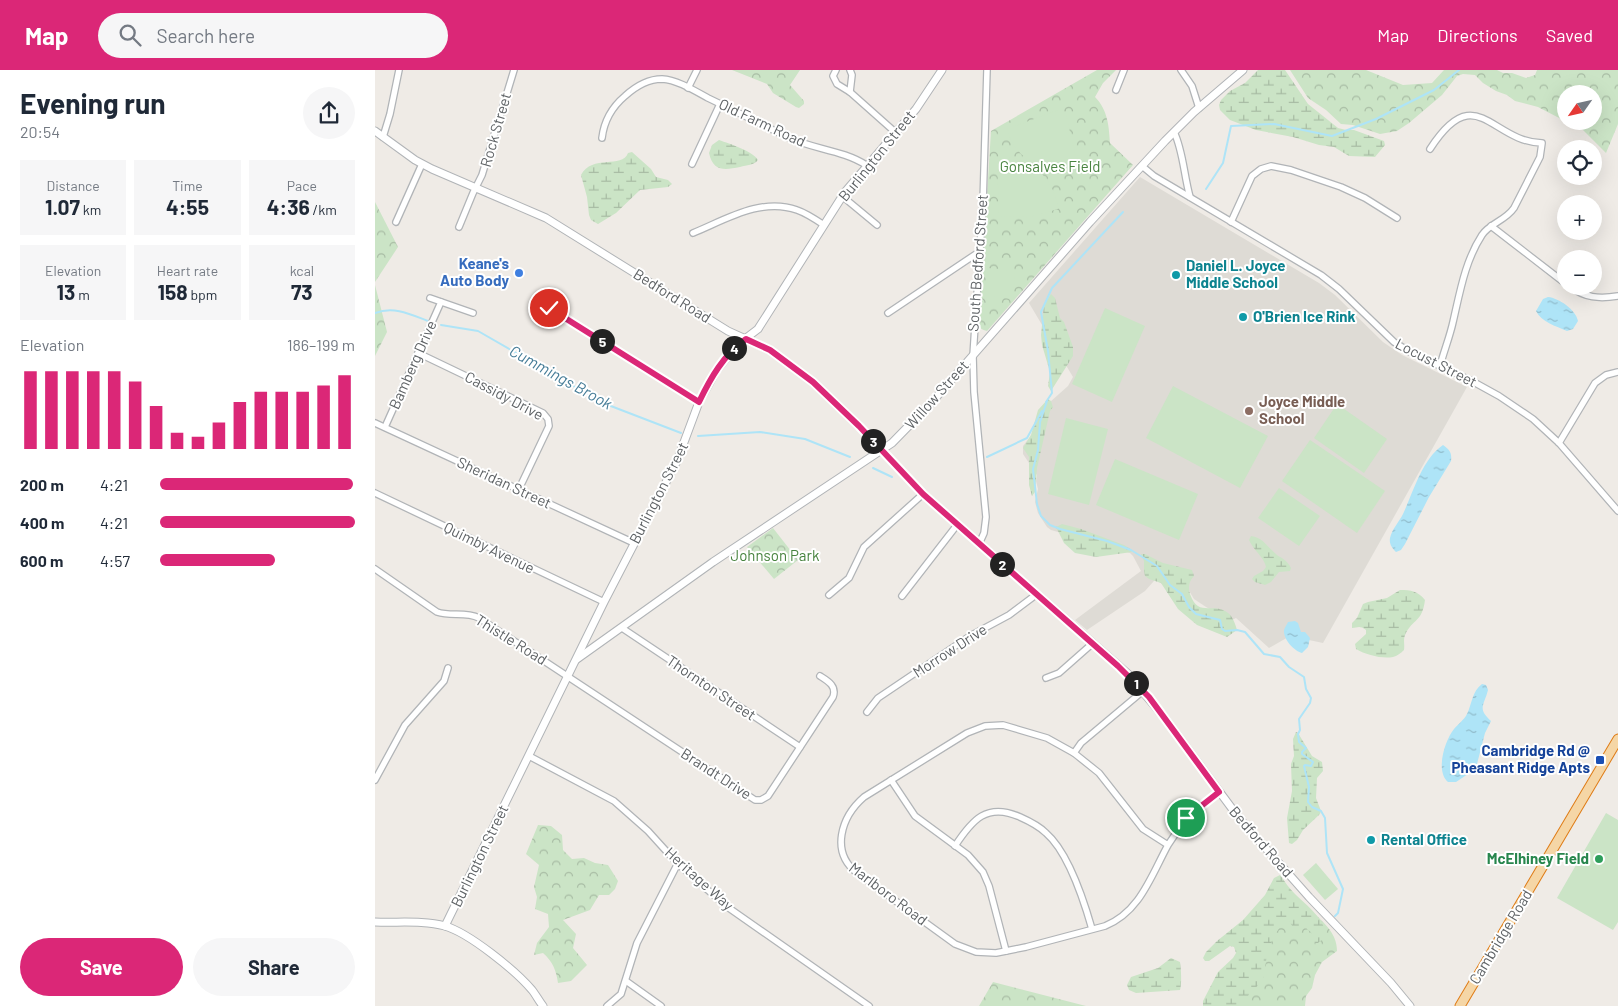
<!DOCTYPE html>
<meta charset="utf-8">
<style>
body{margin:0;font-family:Barlow,sans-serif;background:#f6f6f7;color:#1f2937;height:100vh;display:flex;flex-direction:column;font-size:19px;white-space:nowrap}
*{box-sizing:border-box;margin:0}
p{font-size:16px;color:#747a83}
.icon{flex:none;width:28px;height:28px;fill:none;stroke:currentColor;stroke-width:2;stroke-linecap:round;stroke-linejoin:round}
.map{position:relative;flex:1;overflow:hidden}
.drawer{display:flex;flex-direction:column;background:#fff;width:375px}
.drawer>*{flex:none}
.needle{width:32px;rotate:236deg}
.tools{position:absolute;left:1182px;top:15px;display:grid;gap:10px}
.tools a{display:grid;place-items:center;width:45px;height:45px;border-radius:50%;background:#fff;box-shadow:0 5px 20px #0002;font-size:25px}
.pin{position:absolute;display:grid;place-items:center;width:42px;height:42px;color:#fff;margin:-21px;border:2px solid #fff;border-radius:50%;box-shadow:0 1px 5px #0007}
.km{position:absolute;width:25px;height:25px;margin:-12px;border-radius:50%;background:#222;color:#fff;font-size:14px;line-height:25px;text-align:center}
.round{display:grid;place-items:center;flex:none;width:52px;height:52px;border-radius:26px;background:#f6f6f7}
.headline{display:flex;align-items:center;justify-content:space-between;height:85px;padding:0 20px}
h1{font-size:28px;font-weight:700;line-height:38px}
.stats{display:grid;grid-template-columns:repeat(3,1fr);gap:8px;height:85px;padding:5px 20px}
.stats div{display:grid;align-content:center;border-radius:0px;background:#f6f6f7;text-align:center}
.stats b{font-size:21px;font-weight:700}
.stats small{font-size:14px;font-weight:400}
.stats p{font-size:14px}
.chart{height:140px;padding:10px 20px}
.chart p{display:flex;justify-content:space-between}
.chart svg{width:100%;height:90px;margin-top:5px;stroke:#db2777;stroke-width:6}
.button{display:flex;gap:10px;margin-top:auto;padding:10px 20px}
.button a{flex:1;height:58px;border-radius:30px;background:#db2777;color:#fff;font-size:20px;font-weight:700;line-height:58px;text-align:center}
.button a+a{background:#f6f6f7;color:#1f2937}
ul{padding:0 20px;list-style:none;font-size:16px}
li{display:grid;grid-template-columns:80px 60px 1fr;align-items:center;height:38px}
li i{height:12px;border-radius:6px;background:#db2777}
header{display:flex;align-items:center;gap:30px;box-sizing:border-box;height:70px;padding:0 25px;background:#db2777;color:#fff}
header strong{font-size:24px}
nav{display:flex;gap:28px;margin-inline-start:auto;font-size:18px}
.search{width:350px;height:45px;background:#f6f6f7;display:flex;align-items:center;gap:12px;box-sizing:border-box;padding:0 18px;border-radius:28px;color:#747a83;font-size:19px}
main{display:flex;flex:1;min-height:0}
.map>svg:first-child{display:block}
.education{fill:#dedbd5}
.forest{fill:url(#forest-crowns)}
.wetland{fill:url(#wetland-marsh)}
.garden{fill:#cbe4c6}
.water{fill:url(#water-ripples)}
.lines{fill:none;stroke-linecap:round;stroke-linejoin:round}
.stream{stroke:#aee4f7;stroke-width:2}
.minor-casing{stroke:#b1b4b7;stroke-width:8}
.tertiary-casing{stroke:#b1b4b7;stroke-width:9}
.trunk-casing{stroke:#df7c16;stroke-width:11}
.minor{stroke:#fff;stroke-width:5.5}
.tertiary{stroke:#fff;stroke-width:7}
.trunk{stroke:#f5d6a6;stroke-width:9}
.route-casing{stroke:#fff;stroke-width:10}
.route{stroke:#db2777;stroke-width:6}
.shop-dot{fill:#3f7fe0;stroke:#fff;stroke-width:2}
.culture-dot{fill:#0f9aa8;stroke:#fff;stroke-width:2}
.education-dot{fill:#8d6e63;stroke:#fff;stroke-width:2}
.transit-dot{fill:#1a4fb4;stroke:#fff;stroke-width:2}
.leisure-dot{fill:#2e9e5b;stroke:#fff;stroke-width:2}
.labels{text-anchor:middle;stroke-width:4;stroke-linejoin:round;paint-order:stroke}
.street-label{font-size:15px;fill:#5e6265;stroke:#fff}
.park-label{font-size:15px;fill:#48833f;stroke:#fff}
.shop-label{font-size:15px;font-weight:bold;fill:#366cbe;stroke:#fff;text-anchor:end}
.culture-label{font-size:15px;font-weight:bold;fill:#0d838f;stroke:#fff;text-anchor:start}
.education-label{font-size:15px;font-weight:bold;fill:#785e54;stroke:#fff;text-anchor:start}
.transit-label{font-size:15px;font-weight:bold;fill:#164399;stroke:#fff;text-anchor:end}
.leisure-label{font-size:15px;font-weight:bold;fill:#27864d;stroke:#fff;text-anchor:end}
.water-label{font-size:16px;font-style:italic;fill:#457c97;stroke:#fff}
</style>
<header>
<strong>Map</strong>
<div class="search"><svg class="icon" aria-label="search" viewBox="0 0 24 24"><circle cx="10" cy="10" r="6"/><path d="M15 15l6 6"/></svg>Search here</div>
<nav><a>Map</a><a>Directions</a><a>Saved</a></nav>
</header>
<main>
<section class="drawer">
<div class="headline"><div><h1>Evening run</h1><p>20:54</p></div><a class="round"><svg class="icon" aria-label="share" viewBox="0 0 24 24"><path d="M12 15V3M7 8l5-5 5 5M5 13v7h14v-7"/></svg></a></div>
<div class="stats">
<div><p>Distance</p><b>1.07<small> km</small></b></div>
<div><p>Time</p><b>4:55</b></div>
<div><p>Pace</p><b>4:36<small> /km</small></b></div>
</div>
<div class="stats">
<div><p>Elevation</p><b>13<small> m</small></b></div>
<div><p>Heart rate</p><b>158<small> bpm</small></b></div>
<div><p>kcal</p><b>73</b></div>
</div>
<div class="chart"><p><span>Elevation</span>186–199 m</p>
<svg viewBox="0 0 160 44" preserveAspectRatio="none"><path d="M5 44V6M15 44V6M25 44V6M35 44V6M45 44V6M55 44V11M65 44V23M75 44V36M85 44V38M95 44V31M105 44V21M115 44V16M125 44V16M135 44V16M145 44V13M155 44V8"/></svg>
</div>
<ul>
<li><b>200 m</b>4:21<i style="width:99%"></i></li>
<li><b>400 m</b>4:21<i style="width:100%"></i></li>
<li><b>600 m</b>4:57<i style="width:59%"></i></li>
</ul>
<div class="button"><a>Save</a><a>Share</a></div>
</section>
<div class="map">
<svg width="1243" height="936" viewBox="0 0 1243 936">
<defs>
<pattern id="forest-crowns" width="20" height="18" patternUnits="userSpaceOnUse" patternTransform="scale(1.25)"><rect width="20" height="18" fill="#cbe4c6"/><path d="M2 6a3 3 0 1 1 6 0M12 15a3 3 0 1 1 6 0" fill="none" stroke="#a8bca4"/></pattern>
<pattern id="wetland-marsh" width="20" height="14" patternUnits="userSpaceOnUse" patternTransform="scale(1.25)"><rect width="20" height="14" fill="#cbe4c6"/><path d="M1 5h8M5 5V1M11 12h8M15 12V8" fill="none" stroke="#a8bca4"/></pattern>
<pattern id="water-ripples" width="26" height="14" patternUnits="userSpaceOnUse" patternTransform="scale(1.25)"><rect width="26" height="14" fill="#aee4f7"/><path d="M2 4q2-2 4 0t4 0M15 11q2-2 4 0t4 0" fill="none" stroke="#91bccc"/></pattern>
</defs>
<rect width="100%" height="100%" fill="#efebe6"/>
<!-- education -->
<polygon class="education" points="765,107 944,213 960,225 1008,272 1027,285 1092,317 948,573 915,566 894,578 861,548 857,550 831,537 819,529 813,519 787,502 770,521 712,560 700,550 766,501 758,486 755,483 676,460 672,457 663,443 660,432 663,419 661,411 662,405 648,384 648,376 658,363 675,332 693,316 698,307 654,233"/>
<!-- forest -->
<g class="forest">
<polygon points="357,0 425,0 415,15 429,31 429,34 424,38 421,37 398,23 392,14"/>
<path d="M 722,0 L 741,0 L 728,13 L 720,27 C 733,40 734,57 735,73 L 758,95 L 612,261 C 607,260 604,258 603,252 L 609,174 L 616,61 Z"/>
<polygon points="915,0 991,0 1028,15 1057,13 1069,0 1122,0 1128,3 1137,3 1151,8 1160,5 1162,0 1243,0 1243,54 1231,83 1199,51 1219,51 1219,24 1191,24 1191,50 1188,50 1163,37 1140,31 1132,25 1121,21 1108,13 1100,5 1088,4 1082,6 1067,25 1034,53 1022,61 1005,64 978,55 966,54 951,40 933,28"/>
<polygon points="0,132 23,177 0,212"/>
<polygon points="0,215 12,262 0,286"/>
<polygon points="398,458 423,490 399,509 372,477"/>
<path d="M 163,755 L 176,756 L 187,765 L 188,780 L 197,789 L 209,788 L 220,793 L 233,795 L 243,811 L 240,819 L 234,825 L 224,825 L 215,840 L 188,850 L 201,864 L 198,878 L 212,895 L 196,911 L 183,913 C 181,900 178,892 168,883 L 159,885 L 162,873 L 174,857 L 173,844 L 160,839 L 162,827 L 159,817 L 164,795 L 151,784 Z"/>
<path d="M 933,838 C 947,851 962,862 962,881 L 947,892 L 940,905 L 937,918 L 931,926 L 930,936 L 838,936 L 886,857 Z"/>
<polygon points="618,912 711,936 604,936"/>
</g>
<!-- wetland -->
<g class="wetland">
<polygon points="883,0 910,0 933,34 963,58 971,60 979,60 1009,71 1010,75 1000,87 974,86 959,77 944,75 918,67 881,60 855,50 845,40 844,35 846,30 855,21 870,13"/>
<path d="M 344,70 C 355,74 378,81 383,90 C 379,95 372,95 365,97 C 350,100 338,102 334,83 L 337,75 Z"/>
<path d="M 257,82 L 276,99 L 281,107 L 293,110 L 297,114 L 293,117 L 265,120 L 241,143 L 223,154 L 216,150 L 214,145 L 212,127 L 206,105 C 217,84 247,99 253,83 Z"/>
<polygon points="676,224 680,228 685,248 689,252 698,277 698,286 676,321 673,316 675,302 667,275 666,265 669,235"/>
<polygon points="673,329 676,331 678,337 675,341 662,398 660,422 657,426 654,415 654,387 648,378 656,365 663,340"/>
<polygon points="687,454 706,459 749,475 754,478 757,482 721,487 700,483 689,473 681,457"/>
<path d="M 876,466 C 889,468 892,477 902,485 C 908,489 912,490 916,498 L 915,501 L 904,502 L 896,512 L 890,515 L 880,512 L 877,509 L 879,506 L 888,501 L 891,497 C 889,487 878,480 874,470 Z"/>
<path d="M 766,484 L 770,484 L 788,493 L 817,500 L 819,506 C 814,511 813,517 815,524 C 823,547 836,533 850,541 C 857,544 860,553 862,560 L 852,567 L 822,555 L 803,539 L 786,513 L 774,509 L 770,506 L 769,501 L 769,491 Z"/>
<path d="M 1025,520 C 1036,520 1043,521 1050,530 C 1047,553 1038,548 1030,565 C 1028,570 1030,575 1029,580 C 1026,583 1022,586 1018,587 C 1007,589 991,585 981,579 L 980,574 L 991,564 L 991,560 C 984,555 983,558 977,558 L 977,553 L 982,548 L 988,534 L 993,532 L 1012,528 Z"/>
<polygon points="921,662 923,663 937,686 947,692 948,701 942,708 941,728 946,741 945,744 928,760 922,770 917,774 914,773 912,748 917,721 916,694 919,686 918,669"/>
<path d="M 905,805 C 910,812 914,818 920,824 C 930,834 966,861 941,874 L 936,862 L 930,858 L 920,860 L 911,847 L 898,868 L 892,885 L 888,910 L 871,928 L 870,936 L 828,936 L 828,931 L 843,902 L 858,888 L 861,883 L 859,877 L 855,876 L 834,891 L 830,891 L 828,888 L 831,882 L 842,871 L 868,850 L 890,825 L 899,808 Z"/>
<path d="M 796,888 L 805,892 C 806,897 807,915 805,920 L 761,923 L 754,920 L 752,915 L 756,907 L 783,898 Z"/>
</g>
<!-- garden -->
<g class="garden">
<path d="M 683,40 L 691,44 L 703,98 C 671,107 641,91 632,59 Z"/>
<path d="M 634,87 C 661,92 680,111 683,139 L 651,148 L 650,146 L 627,147 L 624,143 L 622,87 Z"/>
<polygon points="613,198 640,201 638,229 611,226"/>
<polygon points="730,238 770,256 737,332 697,314"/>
<polygon points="798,316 893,366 865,418 771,368"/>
<polygon points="962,334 1012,369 989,403 939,368"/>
<polygon points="691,348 733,359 714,435 673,424"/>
<polygon points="935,370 1010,421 982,463 907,411"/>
<polygon points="740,389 823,424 804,470 721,435"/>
<polygon points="904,418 945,446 924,476 883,448"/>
<polygon points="1231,743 1243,750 1243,852 1238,860 1182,828"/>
<polygon points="941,793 963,819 950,830 928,805"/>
</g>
<!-- water -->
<g class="water">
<path d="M 1173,227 C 1184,228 1201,240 1203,251 L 1198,259 L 1192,261 C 1181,256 1166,252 1161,241 L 1168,229 Z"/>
<path d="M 1068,375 C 1075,380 1077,383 1076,391 L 1054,427 L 1030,474 L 1026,480 L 1021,482 C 1017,478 1014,474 1015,468 C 1017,459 1024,452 1028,444 C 1038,423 1047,389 1068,375 Z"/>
<path d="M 920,551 L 923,553 L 926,562 L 930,562 L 935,568 L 933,577 L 927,583 C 919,581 908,569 909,560 C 910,557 912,554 913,552 Z"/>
<path d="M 1107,614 L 1111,615 L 1113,620 C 1109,636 1102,638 1116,651 L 1110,663 L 1102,694 L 1096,702 L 1081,712 L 1073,712 C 1060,701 1070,670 1079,659 C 1083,654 1089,650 1092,644 C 1097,634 1097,621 1107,614 Z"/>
</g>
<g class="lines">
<!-- stream -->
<g class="stream">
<polyline points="831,119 848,93 856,56 899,54 957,66 1001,49 1059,20 1084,0"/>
<path d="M 0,243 C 19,236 35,244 53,251"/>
<polyline points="66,255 103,261 228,333 306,363"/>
<polyline points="672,331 665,352 663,380 658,399 662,434 666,446 675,455 685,459 732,471 756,480 782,496 795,515 807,524 814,537 821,544 845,550 847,559 850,561 862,560 870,562 889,584 905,587 914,597 929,607 931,619 936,628 935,633 924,649 925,660 923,664 924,672 931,678 927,682 927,684 938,692 936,696 930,695 929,696 934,717 933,732 937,737 946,741 950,748 952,783 968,819 963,843 960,846"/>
<polyline points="671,332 677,323 673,281 666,242 677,218 748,142"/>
<polyline points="323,366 385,362 430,369 475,387"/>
<polyline points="612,387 652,368 667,341"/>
<polyline points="498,398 517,407"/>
</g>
<!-- minor casing -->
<g class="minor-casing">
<g id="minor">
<polyline points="461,0 458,6 462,14 475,22 520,62"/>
<polyline points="806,0 817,16 824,38"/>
<polyline points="313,18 322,0"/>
<polyline points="741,20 749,0"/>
<polyline points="475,22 477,5 475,0"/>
<path d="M 799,62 C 808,80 809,106 815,127"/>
<polyline points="8,67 15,44 24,0"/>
<path d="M 227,68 C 229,51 237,37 250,26 C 261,16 273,9 287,9 C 303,10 320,21 333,28 C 360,41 386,54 412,67 C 437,79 468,80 491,95"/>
<path d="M 1055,79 C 1101,8 1116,72 1167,73 L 1165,87 L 1139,138 C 1130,151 1115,153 1107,165 C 1090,191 1085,222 1078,252 C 1075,266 1069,281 1065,296"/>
<polyline points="317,94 345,34"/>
<polyline points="767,96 779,106 946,205 964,219 1019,272 1035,282 1095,310 1124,326 1158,349 1184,373 1243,441"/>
<polyline points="467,126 502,155"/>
<polyline points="21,152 47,94"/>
<polyline points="856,152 877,106 886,99 896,96 916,100 966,117 990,128 1022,148"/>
<polyline points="1116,156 1191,214"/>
<polyline points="84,157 98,123 107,105 139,0"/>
<path d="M 318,163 C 350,150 386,127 422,140 C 431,143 440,149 449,155"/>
<path d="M 1194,216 C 1210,228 1224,229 1243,226"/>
<polyline points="55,228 98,243"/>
<polyline points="174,238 324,332"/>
<polyline points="513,243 604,182"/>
<polyline points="43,283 168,343 173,349 174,356 144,419"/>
<polyline points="0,353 259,473"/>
<polyline points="10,357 66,232"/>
<polyline points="1184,373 1220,313 1231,305 1243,302"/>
<polyline points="0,423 229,532"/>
<polyline points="604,474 609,463 611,447 599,322 598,286 608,133 612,0"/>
<path d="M 0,499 L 62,542 C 76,547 90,541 104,548 L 380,730 L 386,730 L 393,726 L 458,627 C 462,616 453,611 445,606"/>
<polyline points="454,525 474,508 489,477 548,424"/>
<polyline points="527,526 582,455"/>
<polyline points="247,558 425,677"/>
<polyline points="671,608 684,603 718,573"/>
<polyline points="492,642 503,628 595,566 634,545 662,524"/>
<polyline points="699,683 706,673 768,621"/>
<polyline points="154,686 239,731 273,761 302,793 351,836 494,936"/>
<polyline points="0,710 30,655 69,611 73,598"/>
<polyline points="516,710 540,746 593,785 608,802 614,816 631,881"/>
<path d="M 793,775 C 776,806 765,842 730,856 L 651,877 L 621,883 L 601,882 L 580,874 L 482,803 C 455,782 466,747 489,727 L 592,663 L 610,656 L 628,655 L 672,668 L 699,683 L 724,703 L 768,759 L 793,775 L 811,748 L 844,722"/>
<path d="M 580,776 C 597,750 612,732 645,747 C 654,751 664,756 671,763 C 693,782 709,831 717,859"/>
<polyline points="251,911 286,936"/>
<polyline points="232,936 246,924 262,873 303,793"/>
</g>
</g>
<!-- tertiary casing -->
<g class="tertiary-casing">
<g id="tertiary">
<polyline points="0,61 40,90 57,99 171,148 353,261 395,280 438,312 484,356 548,424 753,604 789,647 864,748 934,827 1016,913 1035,936"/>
<polyline points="202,589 338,492 517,373 557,332 715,152 790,71 819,42 868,0"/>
<path d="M 0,852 C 23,853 48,850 70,856 C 94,863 140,900 157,920 C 161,925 164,931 168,936"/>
<polyline points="70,856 229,532 302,391 324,332 341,301 362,275 383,259 470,122 541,39 567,0"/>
</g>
</g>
<!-- trunk casing -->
<g class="trunk-casing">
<polyline id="trunk" points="1085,936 1243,669"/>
</g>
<!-- minor -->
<use href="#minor" class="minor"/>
<!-- tertiary -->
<use href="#tertiary" class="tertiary"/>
<!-- trunk -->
<use href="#trunk" class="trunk"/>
</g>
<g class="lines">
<!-- route casing -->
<g class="route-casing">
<path id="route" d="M 174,238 L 324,332 C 335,309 349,284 371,269 L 395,280 L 438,312 L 484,356 L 548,424 L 743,596 L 774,627 L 844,722 L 811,748"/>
</g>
<!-- route -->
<use href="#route" class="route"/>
</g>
<!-- markers -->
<circle class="shop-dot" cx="144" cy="203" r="5"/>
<g class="culture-dot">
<circle cx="801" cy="205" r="5"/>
<circle cx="868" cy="247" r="5"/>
<circle cx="996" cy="770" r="5"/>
</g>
<circle class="education-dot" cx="874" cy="341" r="5"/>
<rect class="transit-dot" x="1220" y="685" width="10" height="10" rx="2.5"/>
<circle class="leisure-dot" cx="1224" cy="789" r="5"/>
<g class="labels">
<!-- street labels -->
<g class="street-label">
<text transform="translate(387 53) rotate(25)" y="5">Old Farm Road</text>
<text transform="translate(121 60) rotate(-74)" y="5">Rock Street</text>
<text transform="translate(502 86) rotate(-51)" y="5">Burlington Street</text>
<text transform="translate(603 193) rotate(-86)" y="5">South Bedford Street</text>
<text transform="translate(297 226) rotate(32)" y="5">Bedford Road</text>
<text transform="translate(1061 293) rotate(27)" y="5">Locust Street</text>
<text transform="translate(38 295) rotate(-66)" y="5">Bamberg Drive</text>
<text transform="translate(562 325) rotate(-48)" y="5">Willow Street</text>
<text transform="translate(129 326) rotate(28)" y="5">Cassidy Drive</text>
<text transform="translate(129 413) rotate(25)" y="5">Sheridan Street</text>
<text transform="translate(284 423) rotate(-63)" y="5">Burlington Street</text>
<text transform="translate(114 478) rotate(26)" y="5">Quimby Avenue</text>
<text transform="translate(136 570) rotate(32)" y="5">Thistle Road</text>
<text transform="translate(575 581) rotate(-33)" y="5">Morrow Drive</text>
<text transform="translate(336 618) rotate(34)" y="5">Thornton Street</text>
<text transform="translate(341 704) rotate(33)" y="5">Brandt Drive</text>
<text transform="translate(886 772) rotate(49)" y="5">Bedford Road</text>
<text transform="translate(105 786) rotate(-64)" y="5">Burlington Street</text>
<text transform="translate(324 809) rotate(42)" y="5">Heritage Way</text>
<text transform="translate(513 824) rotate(37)" y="5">Marlboro Road</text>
<text transform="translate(1126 867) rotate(-59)" y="5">Cambridge Road</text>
</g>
<!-- park labels -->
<g class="park-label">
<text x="675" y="102">Gonsalves Field</text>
<text x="400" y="491">Johnson Park</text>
</g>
<!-- shop labels -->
<g class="shop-label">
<text x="134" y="199">Keane's<tspan x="134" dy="17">Auto Body</tspan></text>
</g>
<!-- culture labels -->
<g class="culture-label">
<text x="811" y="201">Daniel L. Joyce<tspan x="811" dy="17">Middle School</tspan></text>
<text x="878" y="252">O'Brien Ice Rink</text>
<text x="1006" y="775">Rental Office</text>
</g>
<!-- education labels -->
<g class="education-label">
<text x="884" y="337">Joyce Middle<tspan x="884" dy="17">School</tspan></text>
</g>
<!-- transit labels -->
<g class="transit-label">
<text x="1215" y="686">Cambridge Rd @<tspan x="1215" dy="17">Pheasant Ridge Apts</tspan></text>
</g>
<!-- leisure labels -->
<g class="leisure-label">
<text x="1214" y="794">McElhiney Field</text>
</g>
<!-- water labels -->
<g class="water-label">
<text transform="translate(186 307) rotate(29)" y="6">Cummings Brook</text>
</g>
</g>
</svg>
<div class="tools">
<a><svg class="needle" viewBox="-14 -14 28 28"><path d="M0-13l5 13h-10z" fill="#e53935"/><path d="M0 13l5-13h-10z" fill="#747a83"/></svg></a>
<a><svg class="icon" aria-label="locate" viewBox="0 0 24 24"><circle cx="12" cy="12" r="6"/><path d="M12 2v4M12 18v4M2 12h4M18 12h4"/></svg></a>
<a>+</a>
<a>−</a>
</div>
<div class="pin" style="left:811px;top:748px;background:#1e9e55"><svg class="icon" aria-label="arrive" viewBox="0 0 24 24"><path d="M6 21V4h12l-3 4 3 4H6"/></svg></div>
<div class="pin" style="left:174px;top:238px;background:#d93025"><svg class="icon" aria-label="check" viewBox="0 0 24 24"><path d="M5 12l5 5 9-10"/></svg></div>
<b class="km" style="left:761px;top:613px">1</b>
<b class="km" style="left:627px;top:494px">2</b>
<b class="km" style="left:498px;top:371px">3</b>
<b class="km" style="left:359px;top:278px">4</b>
<b class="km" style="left:227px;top:271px">5</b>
</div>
</main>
